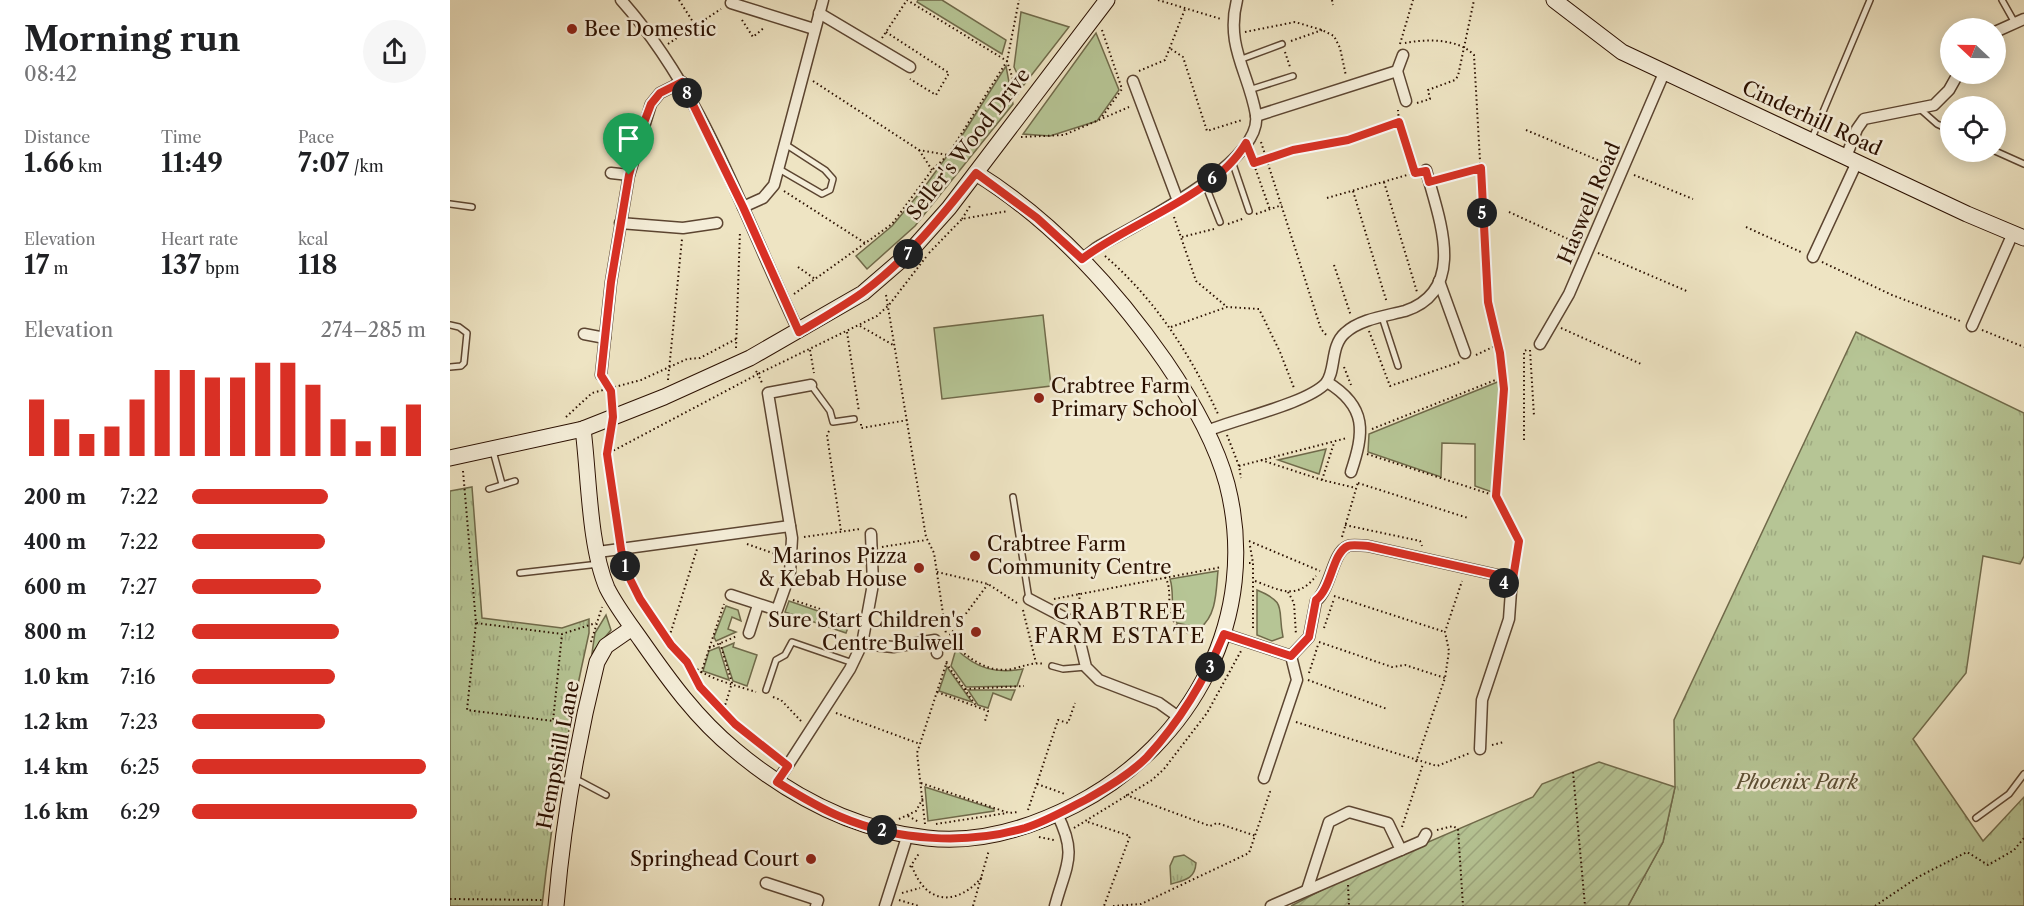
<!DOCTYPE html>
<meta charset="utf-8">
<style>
body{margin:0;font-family:"Libre Caslon Text",serif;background:#f6f6f6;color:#202124;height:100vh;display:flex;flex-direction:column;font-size:22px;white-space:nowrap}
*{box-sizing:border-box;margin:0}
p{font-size:20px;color:#757577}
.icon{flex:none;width:33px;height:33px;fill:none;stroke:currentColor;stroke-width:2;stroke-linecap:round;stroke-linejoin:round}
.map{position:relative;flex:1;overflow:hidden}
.details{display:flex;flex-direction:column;background:#fff;width:450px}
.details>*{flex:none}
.needle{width:39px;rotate:292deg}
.controls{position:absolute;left:1490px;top:18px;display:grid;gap:12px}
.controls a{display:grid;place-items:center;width:66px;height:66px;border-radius:50%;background:#fff;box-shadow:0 3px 15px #0003;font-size:30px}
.pin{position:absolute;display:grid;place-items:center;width:51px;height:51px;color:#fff;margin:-62px -26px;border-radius:50% 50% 50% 0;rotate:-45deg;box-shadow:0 0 6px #0007}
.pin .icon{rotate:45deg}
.km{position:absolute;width:30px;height:30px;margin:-15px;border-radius:50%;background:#222;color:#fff;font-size:16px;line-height:30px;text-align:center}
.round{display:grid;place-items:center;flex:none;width:63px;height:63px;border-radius:32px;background:#f6f6f6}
.head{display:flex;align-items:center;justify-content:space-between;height:102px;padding:0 24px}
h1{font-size:33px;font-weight:800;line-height:45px}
.figures{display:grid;grid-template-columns:repeat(3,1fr);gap:9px;height:102px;padding:6px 24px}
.figures div{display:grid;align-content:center}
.figures b{font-size:26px;font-weight:800}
.figures small{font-size:16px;font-weight:400}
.figures p{font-size:16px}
.chart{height:168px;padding:12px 24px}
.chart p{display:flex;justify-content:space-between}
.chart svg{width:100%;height:108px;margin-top:6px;stroke:#d93025;stroke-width:6}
ul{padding:0 24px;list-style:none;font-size:20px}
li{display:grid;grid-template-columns:96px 72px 1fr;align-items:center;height:45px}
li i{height:15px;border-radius:8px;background:#d93025}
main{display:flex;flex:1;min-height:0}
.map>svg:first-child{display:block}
.grass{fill:#b6c595;stroke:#706a4a;stroke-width:1.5}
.park{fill:url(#park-tufts);stroke:#706a4a;stroke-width:1.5}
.garden{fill:url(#garden-furrows);stroke:#706a4a;stroke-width:1.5}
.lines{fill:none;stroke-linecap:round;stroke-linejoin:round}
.lane-casing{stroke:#5c4531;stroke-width:8}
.street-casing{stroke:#5c4531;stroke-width:13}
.secondary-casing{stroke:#2b1000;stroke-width:17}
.path{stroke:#2b1000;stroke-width:2;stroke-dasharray:1.5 3;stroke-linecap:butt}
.lane{stroke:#f4edd8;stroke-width:5}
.street{stroke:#f4edd8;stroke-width:10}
.secondary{stroke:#f4edd8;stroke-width:15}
.route-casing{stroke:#fff;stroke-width:12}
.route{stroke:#d93025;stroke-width:8}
.poi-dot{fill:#8f2418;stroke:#f4edd8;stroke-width:2}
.labels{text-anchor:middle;stroke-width:5;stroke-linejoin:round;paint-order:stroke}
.poi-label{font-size:20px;fill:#2b1000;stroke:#f4edd8;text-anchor:start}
.street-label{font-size:20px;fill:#2b1000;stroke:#f4edd8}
.park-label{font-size:20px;font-style:italic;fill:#5c4f34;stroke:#f4edd8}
.neighbourhood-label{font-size:21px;letter-spacing:1.5px;fill:#2b1000;stroke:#f4edd8}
</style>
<main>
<section class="details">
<div class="head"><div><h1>Morning run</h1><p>08:42</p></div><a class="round"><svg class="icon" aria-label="share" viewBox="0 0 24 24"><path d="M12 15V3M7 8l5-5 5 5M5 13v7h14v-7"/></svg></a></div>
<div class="figures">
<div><p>Distance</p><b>1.66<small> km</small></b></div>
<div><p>Time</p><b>11:49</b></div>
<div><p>Pace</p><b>7:07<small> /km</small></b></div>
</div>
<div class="figures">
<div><p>Elevation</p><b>17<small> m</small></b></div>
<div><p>Heart rate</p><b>137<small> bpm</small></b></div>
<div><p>kcal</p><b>118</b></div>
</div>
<div class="chart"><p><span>Elevation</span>274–285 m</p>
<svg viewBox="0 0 160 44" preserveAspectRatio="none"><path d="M5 44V21M15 44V29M25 44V35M35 44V32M45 44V21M55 44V9M65 44V9M75 44V12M85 44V12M95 44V6M105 44V6M115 44V15M125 44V29M135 44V38M145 44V32M155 44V23"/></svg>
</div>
<ul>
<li><b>200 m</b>7:22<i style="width:58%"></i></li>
<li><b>400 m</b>7:22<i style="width:57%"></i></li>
<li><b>600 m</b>7:27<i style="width:55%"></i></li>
<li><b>800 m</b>7:12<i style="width:63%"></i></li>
<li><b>1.0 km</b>7:16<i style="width:61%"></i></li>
<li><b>1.2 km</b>7:23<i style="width:57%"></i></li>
<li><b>1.4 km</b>6:25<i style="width:100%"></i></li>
<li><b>1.6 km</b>6:29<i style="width:96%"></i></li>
</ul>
</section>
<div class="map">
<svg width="1574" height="906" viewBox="0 0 1574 906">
<defs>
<pattern id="park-tufts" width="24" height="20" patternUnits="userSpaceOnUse" patternTransform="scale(1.5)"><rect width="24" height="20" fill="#b6c595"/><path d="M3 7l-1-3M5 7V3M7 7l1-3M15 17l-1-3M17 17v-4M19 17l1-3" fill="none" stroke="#9da87f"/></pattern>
<pattern id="garden-furrows" width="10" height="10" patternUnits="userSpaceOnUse" patternTransform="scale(1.5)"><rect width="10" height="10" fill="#b6c595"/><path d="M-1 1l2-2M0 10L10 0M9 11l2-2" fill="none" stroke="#9da87f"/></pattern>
</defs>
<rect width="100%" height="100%" fill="#eee4c3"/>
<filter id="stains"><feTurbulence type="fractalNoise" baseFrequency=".00333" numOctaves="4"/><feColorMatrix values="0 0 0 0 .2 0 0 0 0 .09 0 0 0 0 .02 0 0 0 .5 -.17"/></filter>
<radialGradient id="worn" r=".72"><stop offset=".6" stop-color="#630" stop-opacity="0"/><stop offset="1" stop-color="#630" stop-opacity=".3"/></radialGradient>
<!-- grass -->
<g class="grass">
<polygon points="468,0 492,0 556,40 552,54 467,2"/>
<polygon points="571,12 619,27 573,86 564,67"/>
<polygon points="646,33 669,90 647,121 600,136 573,134"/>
<polygon points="556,66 563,104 465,226 417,269 406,256 442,226 473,189 513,134"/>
<polygon points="593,315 601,386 492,399 484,328"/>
<polygon points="1050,381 1042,492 1025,486 1025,444 992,443 991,477 918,452 919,434"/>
<polygon points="876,449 869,474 828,460"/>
<path d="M 768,571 C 766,590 767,615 750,628 L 727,623 C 719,609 725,594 720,579 Z"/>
<path d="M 807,590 C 838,603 827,608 833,637 L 822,641 L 807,635 Z"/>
<polygon points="339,601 400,622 396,633 335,612"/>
<polygon points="276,606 288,610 291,621 282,617 278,629 286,632 266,641 264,637"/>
<polygon points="156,615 161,630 142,653 145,633"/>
<polygon points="284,643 283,647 307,655 297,686 283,681 272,648"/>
<polygon points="269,647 279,680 253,671 259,651"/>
<path d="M 506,649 C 527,669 546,674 573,669 L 567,686 L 516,687 L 501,666 Z"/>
<polygon points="497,667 522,702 489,691"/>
<polygon points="518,690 565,690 561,700 543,693 538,708 528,705"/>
<polygon points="475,787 544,809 544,811 478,821"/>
</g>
<!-- park -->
<g class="park">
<polygon points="1406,332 1574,413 1574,556 1570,564 1533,556 1516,673 1463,739 1533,841 1574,797 1574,906 1178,906 1213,842 1225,787 1224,720"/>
<path d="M 22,487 L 32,618 L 112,628 L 139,619 L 139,633 C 119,723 102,814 92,906 L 0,906 L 0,491 Z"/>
<path d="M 734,855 L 746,863 C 745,879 735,880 721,884 L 720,866 L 724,857 Z"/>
</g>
<!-- garden -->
<polygon class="garden" points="1149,762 1225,787 1213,842 1178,906 841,906 897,877 1083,797 1092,784"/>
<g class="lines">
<!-- lane casing -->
<g class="lane-casing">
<g id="lane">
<polyline points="1552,0 1565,23"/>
<polyline points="789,60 832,44"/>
<polyline points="799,90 843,76"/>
<polyline points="1470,109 1487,124 1500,130"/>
<polyline points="1362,138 1420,0"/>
<polyline points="1545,151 1574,164"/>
<polyline points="782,161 799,211"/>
<polyline points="329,169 372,194 380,190 383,179 375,170 335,144"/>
<polyline points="755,184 770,222"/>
<polyline points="0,204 22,207"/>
<polyline points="932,317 948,366"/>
<polyline points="0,325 9,327 17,333 14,363 11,366 0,367"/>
<polyline points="361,385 380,411 383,422 404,419"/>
<polyline points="43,451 52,484"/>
<polyline points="39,489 65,481"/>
<polyline points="563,497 579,599"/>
<polyline points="70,573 149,564"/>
<polyline points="602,666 613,669 636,667"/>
<polyline points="316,690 326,660 335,655 342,642 403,663"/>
<polyline points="124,778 156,795"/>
<polyline points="1526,818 1559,794 1574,774"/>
</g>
</g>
<!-- street casing -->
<g class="street-casing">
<g id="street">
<path d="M 171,0 C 255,94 295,220 349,332"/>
<polyline points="281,3 364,29"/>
<polyline points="369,13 460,67"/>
<polyline points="1545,32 1574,19"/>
<polyline points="947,71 956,101"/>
<polyline points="683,81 728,201"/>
<polyline points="806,116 947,71 953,55"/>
<polyline points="1396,157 1407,129 1414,119 1484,105 1499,90 1508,74"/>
<polyline points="161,173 179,175"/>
<polyline points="293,207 313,198 324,185 373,0"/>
<polyline points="170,223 233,228 267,223"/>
<polyline points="1363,257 1407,162"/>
<path d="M 632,259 L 646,248 C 681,227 813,164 806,115 C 799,73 775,46 787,0"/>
<polyline points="989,281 1015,353"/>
<polyline points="1522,326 1563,233"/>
<polyline points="134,334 155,338"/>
<polyline points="1090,344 1119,294 1214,73"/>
<polyline points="151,375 161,282 179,175 201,104 210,93 232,82"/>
<path d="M 877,382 C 918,407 914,433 901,472"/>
<path d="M 757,431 C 786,419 858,403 876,383 C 886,371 880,346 895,333 C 910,319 936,316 955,311 C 1019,290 988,216 976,170"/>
<polyline points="148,552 340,526"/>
<polyline points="281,595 327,610 340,573 342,538 318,393 361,385"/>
<polyline points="579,599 621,621 627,630 636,667 649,680 709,703 730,718"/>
<polyline points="299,633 308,605"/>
<polyline points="774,634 841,656 847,680 814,778"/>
<polyline points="412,644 443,647 485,640 487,653"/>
<path d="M 841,656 L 859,637 L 866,601 C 881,589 882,552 898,546 C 903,544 912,546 918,546 L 1047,575 L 1061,591 L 1059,619 L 1032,700 L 1030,749"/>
<polyline points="327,782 400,669 412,644 423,584 421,534"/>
<polyline points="316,883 368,900 366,906"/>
<polyline points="857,890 879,822 899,812 938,823 951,850"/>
<polyline points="435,906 458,834"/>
<path d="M 605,906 C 616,865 628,855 607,814"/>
<polyline points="821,906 972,841 976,834"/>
</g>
</g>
<!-- secondary casing -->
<g class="secondary-casing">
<g id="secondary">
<polyline points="1104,0 1172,52 1517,214 1574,238"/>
<path d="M 133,429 C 139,475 139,546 157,588 C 166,606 179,623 191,640 C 219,680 246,718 285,750 C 341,797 404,830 477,838 C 529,844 580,828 625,805 C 743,744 811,616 777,484 C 765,440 741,399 715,361 C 664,288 602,220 526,173"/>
<polyline points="0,458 133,429 214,397 300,358 413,293 457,255 499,208 657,0"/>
<path d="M 106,906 C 113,824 127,742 147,662 L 156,646 L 182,628"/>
</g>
</g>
<!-- path -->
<g class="path">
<polyline points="229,0 245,25"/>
<polyline points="708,0 771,19"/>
<polyline points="882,0 883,5"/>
<polyline points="292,20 303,37 315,27"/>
<polyline points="652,30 672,89 652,117"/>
<polyline points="436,32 499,73 486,95 460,79"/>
<polyline points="795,32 845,22 872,30 884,36 890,48 896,76"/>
<polyline points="432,38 457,0 557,61 568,95"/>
<polyline points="841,41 872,30"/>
<path d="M 955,43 C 975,39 1008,38 1024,55 L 1038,302 L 1050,353 L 1054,389 L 1049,436 L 1046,496 L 1069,541 L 1064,576"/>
<polyline points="218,44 271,9"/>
<polyline points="950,44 963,0"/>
<polyline points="721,49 733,57 757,131 792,120"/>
<polyline points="835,52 840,67"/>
<polyline points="689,71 715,60 735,9"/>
<polyline points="363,81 469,150 498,155"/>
<polyline points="967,103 980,99 978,90 1005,80 1008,76 1024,0"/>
<polyline points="949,122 963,167"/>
<polyline points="1076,130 1162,166"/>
<polyline points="571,137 614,135 679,107"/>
<polyline points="811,142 871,329 878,337"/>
<polyline points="469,150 482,170"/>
<polyline points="801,156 820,210"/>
<polyline points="804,163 843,150 898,140 949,122 948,110"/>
<polyline points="1184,175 1243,199"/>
<polyline points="990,178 1031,168"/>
<polyline points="934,182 967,292"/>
<polyline points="334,191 415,243"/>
<polyline points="903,191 937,303"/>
<polyline points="877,198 964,173"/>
<polyline points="1059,212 1129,244"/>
<polyline points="806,214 832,205"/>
<polyline points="724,217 746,281 777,307"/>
<polyline points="512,219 520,206"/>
<polyline points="778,224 795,218"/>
<polyline points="1296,227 1353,253"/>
<polyline points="732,237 764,229"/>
<polyline points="479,253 512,219 558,211"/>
<polyline points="1148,253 1239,292"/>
<path d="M 655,256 C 706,300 740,354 768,414"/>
<polyline points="1372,262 1442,295 1510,321"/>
<polyline points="884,265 901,316"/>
<polyline points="348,267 365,279"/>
<polyline points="344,294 442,224 482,170 498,155 557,61 569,0"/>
<polyline points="436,295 476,537 484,553 496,634"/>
<polyline points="410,326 443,345"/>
<polyline points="721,327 777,307 809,309 830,352 844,388"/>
<polyline points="1111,328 1191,364"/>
<polyline points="1532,330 1574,347"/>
<polyline points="919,331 940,386 1010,362"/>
<polyline points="397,332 409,412"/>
<polyline points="286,348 290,231"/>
<polyline points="360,350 364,373"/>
<polyline points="1080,350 1084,416"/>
<polyline points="1026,355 1047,345"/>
<polyline points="894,367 901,385"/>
<polyline points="306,371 308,374 427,316 439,305 476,257"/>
<polyline points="218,380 232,239"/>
<polyline points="157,385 161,391 162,402"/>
<polyline points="116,417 142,393 191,380 237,359 250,358 286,339"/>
<polyline points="411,424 411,428 458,420"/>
<polyline points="922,429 1053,377"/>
<polyline points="379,431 377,435 391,531"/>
<polyline points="160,435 157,454 170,539"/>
<polyline points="777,435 789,466 791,478"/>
<polyline points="1074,440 1074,351 1079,349"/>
<polyline points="151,454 157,454 308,374 312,383"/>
<polyline points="917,454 1046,496"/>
<polyline points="811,460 872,480 906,488"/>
<polyline points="789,466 897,438"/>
<polyline points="13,471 26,623 112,634 146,623"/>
<polyline points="872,480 884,443"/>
<polyline points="908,483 1018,518"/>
<polyline points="895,525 970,541 972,546"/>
<polyline points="354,537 410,529"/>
<polyline points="892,537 908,482"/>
<polyline points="799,541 870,571"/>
<polyline points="297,544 328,555"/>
<polyline points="800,546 803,563"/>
<polyline points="432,547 476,540"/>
<path d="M 173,559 C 181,595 218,652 250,671 C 266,681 288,686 306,692"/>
<polyline points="799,563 803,563 803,631"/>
<polyline points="487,572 538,584 567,603"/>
<path d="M 715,577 C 724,591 714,612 726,624 C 733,632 746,637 754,643"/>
<path d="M 805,581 C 830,590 846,601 866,576"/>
<polyline points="838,592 844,603 846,635"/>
<polyline points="629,593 631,615"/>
<polyline points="884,596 995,632"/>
<polyline points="604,599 772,567"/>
<polyline points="343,600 403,620"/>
<polyline points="573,610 586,663"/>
<polyline points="26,623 17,710 103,721 112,634"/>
<polyline points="874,628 884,599"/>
<path d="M 497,639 C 516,655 535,674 562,669 C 574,666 583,662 595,664"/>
<polyline points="497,639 538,584"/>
<polyline points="218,641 247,549"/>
<polyline points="141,642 152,607"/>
<polyline points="869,642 942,667 955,665 995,678"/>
<polyline points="270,643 282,683 273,712"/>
<polyline points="259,648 287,636"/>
<polyline points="496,663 527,707"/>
<path d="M 238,664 C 255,704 294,733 328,759"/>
<polyline points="251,673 274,604"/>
<polyline points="859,673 868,645"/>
<polyline points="858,680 937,709"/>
<polyline points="515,689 574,686"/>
<polyline points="487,692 538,711 535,721"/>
<polyline points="323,697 331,700 352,722"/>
<polyline points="386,713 470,744"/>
<polyline points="846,722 987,766 1020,753"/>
<polyline points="1042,745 1054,742"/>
<polyline points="966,762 995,678 999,651 995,632 1012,581"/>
<polyline points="1123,772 1135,906"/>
<polyline points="471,783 559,813 568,812"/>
<polyline points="587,784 615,794"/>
<polyline points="676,795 760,826 767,823 806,836"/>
<polyline points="578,810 608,720 618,723 625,703"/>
<polyline points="458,816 469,822"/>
<polyline points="449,819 466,811 473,798"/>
<polyline points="638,822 680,836 654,906"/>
<polyline points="475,824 467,753 497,661"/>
<polyline points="486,824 557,813"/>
<polyline points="952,827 973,764"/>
<polyline points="624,828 702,780 714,769 757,713 791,651"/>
<polyline points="987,830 1003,826 1008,829 1013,906"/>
<polyline points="589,837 604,840"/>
<path d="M 462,866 C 476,906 508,906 533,876"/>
<polyline points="460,867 470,852"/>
<polyline points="898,885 899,906"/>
<polyline points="452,893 470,888"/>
<polyline points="0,899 93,900"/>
<polyline points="449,900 469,906"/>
<polyline points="523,906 539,850"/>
<polyline points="663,906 691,904 799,853 820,792 818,789"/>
<polyline points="1425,906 1468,877 1517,852 1538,865 1564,850 1574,838"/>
</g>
<!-- lane -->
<use href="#lane" class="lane"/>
<!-- street -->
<use href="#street" class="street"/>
<!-- secondary -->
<use href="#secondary" class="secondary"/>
</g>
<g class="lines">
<!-- route casing -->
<g class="route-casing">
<path id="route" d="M 232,82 L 293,207 L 349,332 C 371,319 392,307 412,293 C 457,260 492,216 526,173 L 587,218 L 632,259 C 680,222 765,196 796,143 L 804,163 L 843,150 L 898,140 L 949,122 L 965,173 L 976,171 L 979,182 L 1031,168 L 1038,302 L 1050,353 L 1054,389 L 1046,496 L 1069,541 L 1061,591 L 1047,575 L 918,546 C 912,546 903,544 898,546 C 882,553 882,588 866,600 L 859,637 L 841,656 L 774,634 C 755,680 731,720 697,757 C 680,774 658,787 637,799 C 617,809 597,821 575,828 C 517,845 447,841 391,817 C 369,808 348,795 327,782 L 338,766 L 285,724 L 250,687 L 237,662 L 221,645 L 190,599 L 175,569 L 171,549 L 157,454 L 163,417 L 161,391 L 151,375 L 161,282 L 179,175 L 192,128 L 201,104 L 210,93 Z"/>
</g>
<!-- route -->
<use href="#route" class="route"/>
</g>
<!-- markers -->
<g class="poi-dot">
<circle cx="122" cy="29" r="6"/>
<circle cx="589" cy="398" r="6"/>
<circle cx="525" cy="556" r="6"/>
<circle cx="469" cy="568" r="6"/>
<circle cx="526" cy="632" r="6"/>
<circle cx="361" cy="859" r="6"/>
</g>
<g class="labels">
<!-- poi labels -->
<g class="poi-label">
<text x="134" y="36">Bee Domestic</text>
<text x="601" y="393">Crabtree Farm<tspan x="601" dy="23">Primary School</tspan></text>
<text x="537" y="551">Crabtree Farm<tspan x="537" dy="23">Community Centre</tspan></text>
<text x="457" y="563" text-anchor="end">Marinos Pizza<tspan x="457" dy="23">&amp; Kebab House</tspan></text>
<text x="514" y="627" text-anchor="end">Sure Start Children's<tspan x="514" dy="23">Centre Bulwell</tspan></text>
<text x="349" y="866" text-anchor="end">Springhead Court</text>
</g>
<!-- street labels -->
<g class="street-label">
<text transform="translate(1362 118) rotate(25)" y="7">Cinderhill Road</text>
<text transform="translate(518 144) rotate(-52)" y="7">Seller's Wood Drive</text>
<text transform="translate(1139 203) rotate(-67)" y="7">Haswell Road</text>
<text transform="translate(108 755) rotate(-79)" y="7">Hempshill Lane</text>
</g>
<!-- park labels -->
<g class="park-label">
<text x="1347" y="789">Phoenix Park</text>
</g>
<!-- neighbourhood labels -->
<g class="neighbourhood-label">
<text x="670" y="619">CRABTREE<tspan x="670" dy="24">FARM ESTATE</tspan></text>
</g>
</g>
<rect width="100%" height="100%" filter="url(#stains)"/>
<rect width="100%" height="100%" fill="url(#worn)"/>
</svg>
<div class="controls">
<a><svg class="needle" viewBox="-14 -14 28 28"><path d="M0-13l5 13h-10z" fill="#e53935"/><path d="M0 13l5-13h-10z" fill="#757577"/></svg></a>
<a><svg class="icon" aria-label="locate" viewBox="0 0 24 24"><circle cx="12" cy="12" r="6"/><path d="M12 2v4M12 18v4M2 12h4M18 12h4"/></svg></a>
</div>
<div class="pin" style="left:179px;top:175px;background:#1e9e55"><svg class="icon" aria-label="arrive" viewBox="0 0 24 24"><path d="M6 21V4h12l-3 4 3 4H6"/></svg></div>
<b class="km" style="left:175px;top:566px">1</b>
<b class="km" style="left:432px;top:830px">2</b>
<b class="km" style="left:760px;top:667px">3</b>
<b class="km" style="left:1054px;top:583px">4</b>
<b class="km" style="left:1032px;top:213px">5</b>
<b class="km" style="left:762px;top:178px">6</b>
<b class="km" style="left:458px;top:254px">7</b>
<b class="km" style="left:237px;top:93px">8</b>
</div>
</main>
